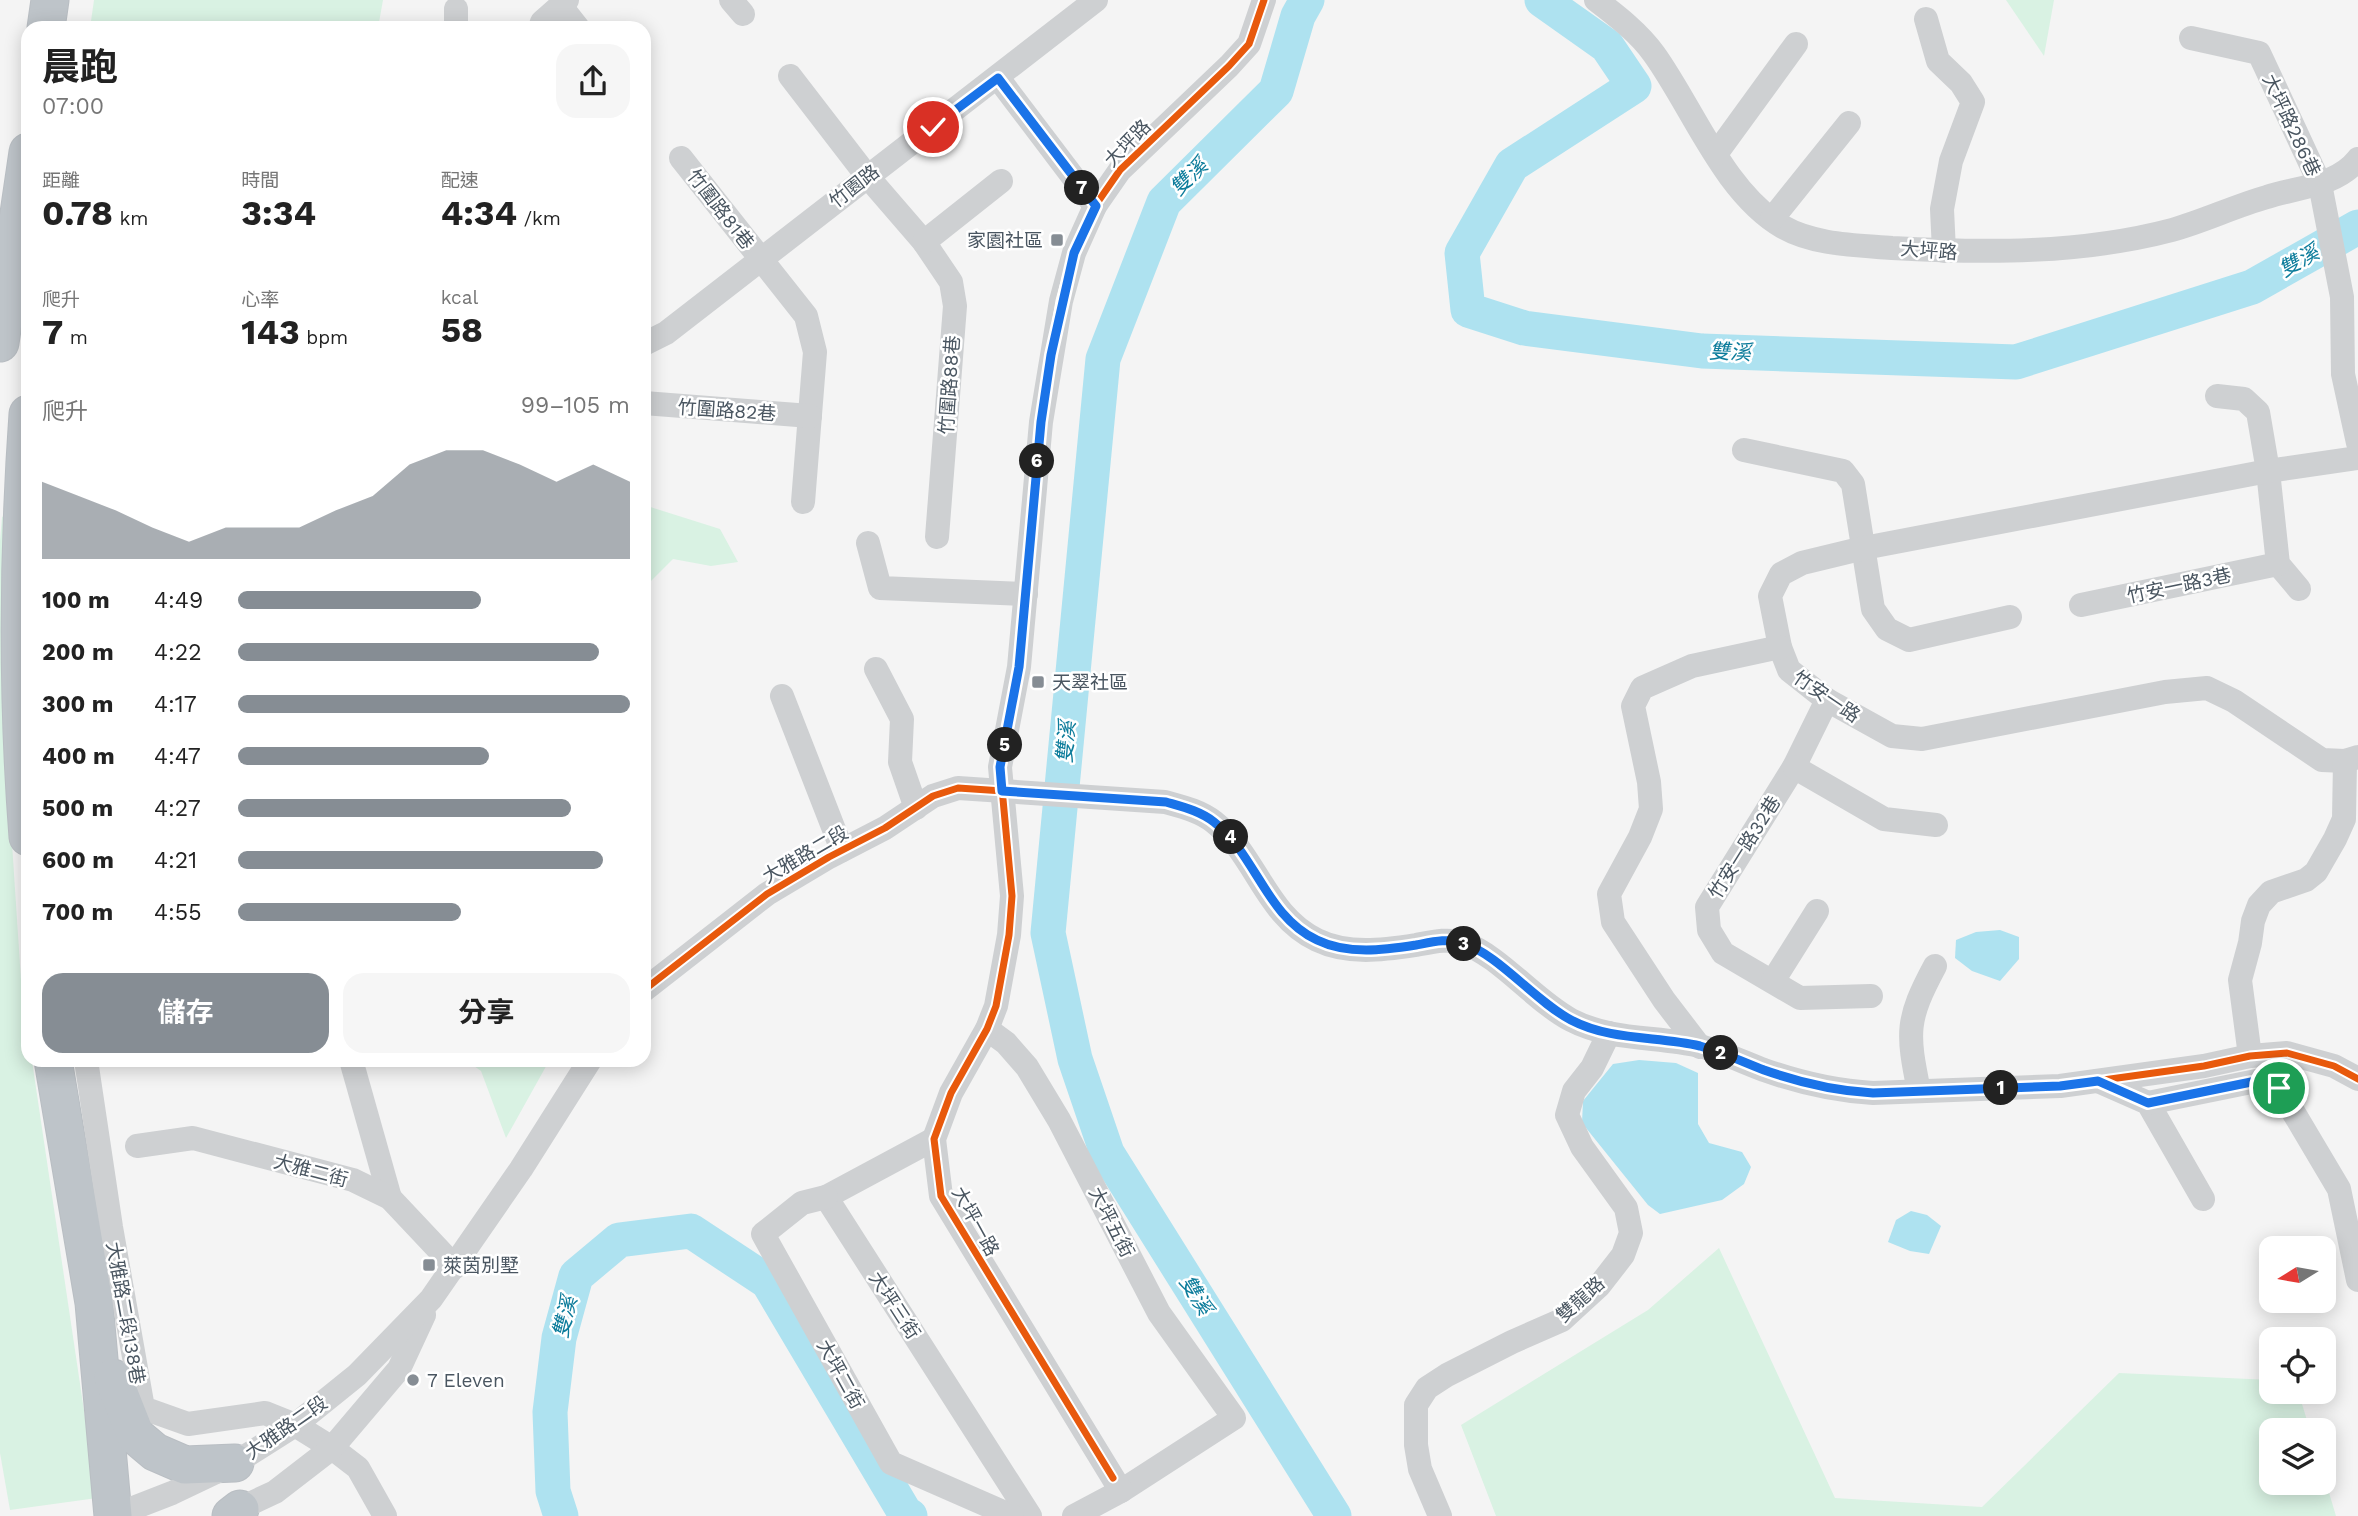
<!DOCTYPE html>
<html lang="zh-TW">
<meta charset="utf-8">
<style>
body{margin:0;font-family:"Work Sans","Noto Sans TC",sans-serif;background:#f6f6f6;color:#222;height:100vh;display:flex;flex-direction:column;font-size:26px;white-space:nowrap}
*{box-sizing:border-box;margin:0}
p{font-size:23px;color:#767676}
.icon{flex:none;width:38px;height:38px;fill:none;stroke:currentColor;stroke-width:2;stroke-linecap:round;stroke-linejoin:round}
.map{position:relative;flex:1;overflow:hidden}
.panel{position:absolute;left:21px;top:21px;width:630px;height:1046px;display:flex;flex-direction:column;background:#fff;border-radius:21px;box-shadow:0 4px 18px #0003}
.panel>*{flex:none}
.needle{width:46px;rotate:259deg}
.tools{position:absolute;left:2259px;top:1236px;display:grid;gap:14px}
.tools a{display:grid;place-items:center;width:77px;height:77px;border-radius:14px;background:#fff;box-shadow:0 4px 18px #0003;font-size:35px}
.pin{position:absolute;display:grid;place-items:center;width:60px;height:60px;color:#fff;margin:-30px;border:4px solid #fff;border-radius:50%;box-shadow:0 2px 7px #0007}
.km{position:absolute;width:35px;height:35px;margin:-18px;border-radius:50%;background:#222;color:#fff;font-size:19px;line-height:35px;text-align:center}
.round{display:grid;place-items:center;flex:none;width:74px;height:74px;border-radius:21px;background:#f6f6f6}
.head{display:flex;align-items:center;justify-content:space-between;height:119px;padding:0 21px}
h1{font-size:38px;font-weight:700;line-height:52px}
.metrics{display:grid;grid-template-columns:repeat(3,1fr);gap:10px;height:119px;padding:7px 21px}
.metrics div{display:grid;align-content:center}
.metrics b{font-size:35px;font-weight:700}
.metrics small{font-size:19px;font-weight:400}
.metrics p{font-size:19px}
.chart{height:196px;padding:14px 21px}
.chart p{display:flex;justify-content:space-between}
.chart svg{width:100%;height:126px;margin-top:7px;fill:#868d94;opacity:.7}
.cta{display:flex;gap:14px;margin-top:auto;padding:14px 21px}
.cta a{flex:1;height:80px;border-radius:21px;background:#868d94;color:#fff;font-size:28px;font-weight:700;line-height:80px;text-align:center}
.cta a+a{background:#f6f6f6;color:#222}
ul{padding:0 21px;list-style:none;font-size:23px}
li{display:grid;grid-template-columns:112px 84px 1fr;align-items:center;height:52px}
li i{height:18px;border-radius:9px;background:#868d94}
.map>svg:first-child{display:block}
.green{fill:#d9f2e3}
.water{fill:#aee2f0}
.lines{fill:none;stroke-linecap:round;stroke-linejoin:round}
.river{stroke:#aee2f0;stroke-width:35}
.highway-casing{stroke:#b9bec3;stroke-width:39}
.minor{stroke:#ced0d2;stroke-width:24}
.highway{stroke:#bec4c9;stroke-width:37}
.cycleway-casing{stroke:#fff;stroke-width:11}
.cycleway{stroke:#e8590c;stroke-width:7}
.route-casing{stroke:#fff;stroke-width:14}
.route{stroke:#1a73e8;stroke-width:9}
.poi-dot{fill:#868d94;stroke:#fff;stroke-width:2.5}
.labels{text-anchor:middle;stroke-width:5;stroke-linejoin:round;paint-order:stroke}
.street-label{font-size:19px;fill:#4a5661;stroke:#fff}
.poi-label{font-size:19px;fill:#4a5661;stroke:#fff;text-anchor:start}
.water-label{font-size:21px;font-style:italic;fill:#0c7c9b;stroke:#fff}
</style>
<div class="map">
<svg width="2358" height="1516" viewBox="0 0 2358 1516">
<rect width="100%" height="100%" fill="#f4f4f4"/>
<!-- green -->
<g class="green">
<polygon points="94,0 383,0 378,28 90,28"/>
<polygon points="2006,0 2054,0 2044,56"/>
<polygon points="644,505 720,529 738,562 711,566 673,559 644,588"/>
<polygon points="13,511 9,798 22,995 28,1035 28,1060 32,1061 97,1498 10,1510 0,1453 0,541 2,517"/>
<polygon points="467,1061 549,1061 506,1138 481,1071"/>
<polygon points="1719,1248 1835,1498 1982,1507 2119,1373 2271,1380 2272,1391 2298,1391 2310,1430 2272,1430 2272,1482 2324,1482 2324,1476 2336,1516 1496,1516 1461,1425 1648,1310"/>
</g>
<!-- water -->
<g class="water">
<polygon points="2000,930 2019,937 2019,959 2000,981 1972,971 1955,958 1956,940 1976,932"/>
<polygon points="1639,1060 1676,1063 1698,1073 1698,1124 1709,1143 1742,1152 1751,1167 1744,1184 1722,1200 1660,1214 1648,1205 1582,1123 1583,1101 1613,1064"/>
<polygon points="1911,1211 1927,1215 1941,1226 1929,1254 1910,1251 1888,1242 1896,1220"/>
</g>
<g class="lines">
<!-- river -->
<g class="river">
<polyline points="1307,0 1298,16 1276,91 1164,202 1103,359 1048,933 1075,1059 1107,1153 1334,1516"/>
<polyline points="1542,0 1607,46 1634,86 1512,165 1462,253 1468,310 1524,328 1702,351 2016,362 2252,287 2358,227"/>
<polyline points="561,1516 553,1491 550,1412 559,1338 576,1276 619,1240 691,1231 768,1282 905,1513 910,1516"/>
</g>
<!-- highway casing -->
<g class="highway-casing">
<g id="highway">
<polyline points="46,28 50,0"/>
<polyline points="0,343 28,152"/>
<path d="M 28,414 C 18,555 17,696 28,837"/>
<polyline points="53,1060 94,1303 113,1516"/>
<polyline points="113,1378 136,1436 155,1452 185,1465 235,1463"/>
<polyline points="231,1516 240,1509"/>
</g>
</g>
<!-- minor -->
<g class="minor">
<polyline points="731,0 743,14"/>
<path d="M 1596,0 C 1617,16 1639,33 1654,54 C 1693,108 1724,193 1783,227 C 1814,245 1857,245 1892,248 C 1984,253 2081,254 2172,230 C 2204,221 2235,206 2267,197 C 2298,187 2337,186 2358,159"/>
<polyline points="560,5 578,28"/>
<polyline points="1926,19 1938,61 1961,83 1973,102 1951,161 1942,209 1944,251"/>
<polyline points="456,28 456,9"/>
<polyline points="540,28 542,22 567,0"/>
<polyline points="2191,38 2259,53 2320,184 2342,297 2343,374 2358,443"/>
<polyline points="790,76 867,176 924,242 951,282 955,306 937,537"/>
<polyline points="998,78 1095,206"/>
<polyline points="1716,154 1796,44"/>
<polyline points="681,158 806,316 815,352 803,502"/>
<polyline points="1772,219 1849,123"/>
<polyline points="924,242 1001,181"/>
<polyline points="644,344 666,333 1096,0"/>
<polyline points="2217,396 2244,399 2258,412 2268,471 2278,564 2299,589"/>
<polyline points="644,403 810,416"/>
<polyline points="1744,450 1843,471 1853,484 1873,609 1887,629 1909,640 2010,617"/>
<polyline points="2358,458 2268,471 1864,548 1802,563 1781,574 1770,596 1780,647 1789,670 1827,700 1892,736 1922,739 2165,692 2207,688 2234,701 2322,760 2345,761 2358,757"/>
<polyline points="868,543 880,588 1026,594"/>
<polyline points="2081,605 2278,564"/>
<polyline points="876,669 902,719 900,762 916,808"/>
<polyline points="782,696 842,850"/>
<polyline points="1827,700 1794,767 1707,907 1709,930 1723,953 1800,998 1871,996"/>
<polyline points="1794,767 1884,819 1936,825"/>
<polyline points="1773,981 1817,911"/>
<path d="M 644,990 L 767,894 L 829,857 L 885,828 L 933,796 L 958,788 L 1165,802 C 1183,807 1200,811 1214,822 C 1256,855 1266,916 1317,940 C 1348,955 1383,950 1416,945 C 1432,942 1448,938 1463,943 C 1499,955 1535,1001 1571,1020 C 1611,1041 1657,1036 1700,1046 C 1722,1052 1743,1062 1764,1070 C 1798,1082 1837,1091 1873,1093 L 2060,1086 L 2204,1066 L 2250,1056 L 2287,1053 L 2334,1066 L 2358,1079"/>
<polyline points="987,1029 1006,1043 1027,1067 1059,1120 1159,1313 1234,1418 1121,1491"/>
<polyline points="1700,1047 1664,1000 1613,922 1609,894 1640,837 1651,809 1649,782 1633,706 1642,688 1692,666 1780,647"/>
<polyline points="2250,1056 2240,980 2250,943 2253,921 2259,905 2271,892 2306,880 2316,872 2335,839 2344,819 2345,761"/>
<polyline points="86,1060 111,1227 143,1408 188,1424 265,1413 295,1425 332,1448 358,1468 385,1516"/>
<polyline points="351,1060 390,1198"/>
<polyline points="2098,1081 2148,1103 2203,1199"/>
<path d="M 1919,1091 C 1907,1032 1906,1020 1935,966"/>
<polyline points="2148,1103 2261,1080 2279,1088 2339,1189 2358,1280"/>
<polyline points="934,1139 826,1197 1030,1516"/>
<polyline points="137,1146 193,1138 353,1180 390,1198 455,1267"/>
<polyline points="826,1197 802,1203 763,1234 891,1463 1012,1516"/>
<polyline points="226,1515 275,1492 332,1448 399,1369 424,1315"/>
<polyline points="113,1516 172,1493 235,1463 295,1425 357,1375 431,1299 521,1169 590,1060"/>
<polyline points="1074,1516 1121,1491 941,1196 934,1139 951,1093 987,1029 996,1006 1009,935 1012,896 1000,767 1019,667 1041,422 1061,301 1074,253 1095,206 1120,170 1229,66 1249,44 1264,0"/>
<polyline points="1440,1516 1420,1469 1416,1445 1416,1405 1427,1388 1447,1375 1512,1342 1562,1320 1599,1286 1623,1255 1631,1233 1626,1208 1582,1147 1567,1115 1574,1091 1592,1068 1609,1033"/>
</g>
<!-- highway -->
<use href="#highway" class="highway"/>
<!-- cycleway casing -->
<g class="cycleway-casing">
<g id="cycleway">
<path d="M 644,990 L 767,894 L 829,857 L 885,828 L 933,796 L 958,788 L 1165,802 C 1183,807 1200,811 1214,822 C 1256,855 1266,916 1317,940 C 1348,955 1383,950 1416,945 C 1432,942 1448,938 1463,943 C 1499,955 1535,1001 1571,1020 C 1611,1041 1657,1036 1700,1046 C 1722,1052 1743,1062 1764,1070 C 1798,1082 1837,1091 1873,1093 L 2060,1086 L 2204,1066 L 2250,1056 L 2287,1053 L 2334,1066 L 2358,1079"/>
<polyline points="1113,1478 941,1196 934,1139 951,1093 987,1029 996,1006 1009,935 1012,896 1000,767 1019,667 1041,422 1061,301 1074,253 1095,206 1120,170 1229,66 1249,44 1264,0"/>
</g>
</g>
<!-- cycleway -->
<use href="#cycleway" class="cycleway"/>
</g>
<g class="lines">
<!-- route casing -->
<g class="route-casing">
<path id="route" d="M 933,127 L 998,78 L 1096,206 L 1074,253 L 1051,355 L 1041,422 L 1019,667 L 1000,767 L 1002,791 L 1166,802 C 1183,807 1200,811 1214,822 C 1256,855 1266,916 1317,940 C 1348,955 1384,950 1416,945 C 1432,942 1448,938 1463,943 C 1499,955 1535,1001 1571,1020 C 1611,1041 1657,1036 1700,1046 C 1722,1052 1743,1062 1764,1070 C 1798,1082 1837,1091 1873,1093 L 2060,1086 L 2098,1081 L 2148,1103 L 2261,1080 L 2279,1088"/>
</g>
<!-- route -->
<use href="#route" class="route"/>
</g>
<!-- markers -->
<g class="poi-dot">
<rect x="1050" y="233" width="14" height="14" rx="3.5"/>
<rect x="1031" y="675" width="14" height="14" rx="3.5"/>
<rect x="422" y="1258" width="14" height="14" rx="3.5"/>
<circle cx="413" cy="1380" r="7"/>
</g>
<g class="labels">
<!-- street labels -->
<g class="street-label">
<text transform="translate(2292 125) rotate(65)" y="7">大坪路286巷</text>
<text transform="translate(1127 143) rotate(-46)" y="7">大坪路</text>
<text transform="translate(854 186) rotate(-38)" y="7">竹園路</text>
<text transform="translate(721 209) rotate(52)" y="7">竹圍路81巷</text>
<text transform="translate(1929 250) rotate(4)" y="7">大坪路</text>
<text transform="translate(949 385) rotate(-86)" y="7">竹圍路88巷</text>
<text transform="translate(727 410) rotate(4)" y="7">竹圍路82巷</text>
<text transform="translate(2179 585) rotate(-12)" y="7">竹安一路3巷</text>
<text transform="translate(1827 696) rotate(34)" y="7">竹安一路</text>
<text transform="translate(1744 847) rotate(-58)" y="7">竹安一路32巷</text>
<text transform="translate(805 854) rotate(-30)" y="7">大雅路二段</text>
<text transform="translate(311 1170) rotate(15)" y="7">大雅二街</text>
<text transform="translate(976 1221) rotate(61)" y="7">大坪一路</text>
<text transform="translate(1112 1222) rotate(63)" y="7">大坪五街</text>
<text transform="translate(1580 1299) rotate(-42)" y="7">雙龍路</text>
<text transform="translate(895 1305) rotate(57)" y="7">大坪三街</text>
<text transform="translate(126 1313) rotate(80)" y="7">大雅路二段138巷</text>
<text transform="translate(841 1374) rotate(61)" y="7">大坪二街</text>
<text transform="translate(286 1427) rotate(-35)" y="7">大雅路二段</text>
</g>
<!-- poi labels -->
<g class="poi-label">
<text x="1043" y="247" text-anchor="end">家園社區</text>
<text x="1052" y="689">天翠社區</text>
<text x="443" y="1272">萊茵別墅</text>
<text x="427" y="1387">7 Eleven</text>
</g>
<!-- water labels -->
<g class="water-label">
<text transform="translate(1189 177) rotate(-45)" y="7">雙溪</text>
<text transform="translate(2299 261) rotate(-30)" y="7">雙溪</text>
<text transform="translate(1730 352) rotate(2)" y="7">雙溪</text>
<text transform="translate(1066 742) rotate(-85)" y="7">雙溪</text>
<text transform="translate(1196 1295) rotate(58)" y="7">雙溪</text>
<text transform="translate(565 1317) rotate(-76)" y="7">雙溪</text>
</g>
</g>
</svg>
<div class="tools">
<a><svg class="needle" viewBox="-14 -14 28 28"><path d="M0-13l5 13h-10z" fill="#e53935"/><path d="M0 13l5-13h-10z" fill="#767676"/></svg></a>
<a><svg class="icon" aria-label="locate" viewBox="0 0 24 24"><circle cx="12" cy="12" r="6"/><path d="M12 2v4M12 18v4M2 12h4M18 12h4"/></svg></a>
<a><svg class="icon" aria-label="layers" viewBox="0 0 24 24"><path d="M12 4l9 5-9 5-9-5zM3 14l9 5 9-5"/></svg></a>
</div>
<div class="pin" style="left:2279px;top:1088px;background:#1e9e55"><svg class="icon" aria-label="arrive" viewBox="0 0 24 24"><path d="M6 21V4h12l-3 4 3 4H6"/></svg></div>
<div class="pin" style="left:933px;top:127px;background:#d93025"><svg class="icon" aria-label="check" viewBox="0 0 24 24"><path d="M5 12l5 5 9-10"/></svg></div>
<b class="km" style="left:2001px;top:1088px">1</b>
<b class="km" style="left:1721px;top:1053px">2</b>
<b class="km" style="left:1464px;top:944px">3</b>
<b class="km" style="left:1231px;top:837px">4</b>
<b class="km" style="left:1005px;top:745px">5</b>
<b class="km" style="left:1037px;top:461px">6</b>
<b class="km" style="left:1082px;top:188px">7</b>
<section class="panel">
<div class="head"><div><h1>晨跑</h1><p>07:00</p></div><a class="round"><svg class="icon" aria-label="share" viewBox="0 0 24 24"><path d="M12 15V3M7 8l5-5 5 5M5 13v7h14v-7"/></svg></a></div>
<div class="metrics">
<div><p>距離</p><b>0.78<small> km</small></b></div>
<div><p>時間</p><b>3:34</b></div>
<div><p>配速</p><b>4:34<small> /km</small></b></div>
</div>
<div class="metrics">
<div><p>爬升</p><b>7<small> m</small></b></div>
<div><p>心率</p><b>143<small> bpm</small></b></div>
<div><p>kcal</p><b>58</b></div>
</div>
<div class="chart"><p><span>爬升</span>99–105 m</p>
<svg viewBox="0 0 160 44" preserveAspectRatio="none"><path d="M0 44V17L10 22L20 27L30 33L40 38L50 33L60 33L70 33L80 27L90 22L100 11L110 6L120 6L130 11L140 17L150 11L160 17V44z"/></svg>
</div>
<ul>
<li><b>100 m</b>4:49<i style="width:62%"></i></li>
<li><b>200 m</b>4:22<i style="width:92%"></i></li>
<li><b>300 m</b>4:17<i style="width:100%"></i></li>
<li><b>400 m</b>4:47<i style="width:64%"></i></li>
<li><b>500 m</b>4:27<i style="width:85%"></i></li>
<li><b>600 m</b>4:21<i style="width:93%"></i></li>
<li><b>700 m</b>4:55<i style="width:57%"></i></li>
</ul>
<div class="cta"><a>儲存</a><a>分享</a></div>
</section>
</div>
